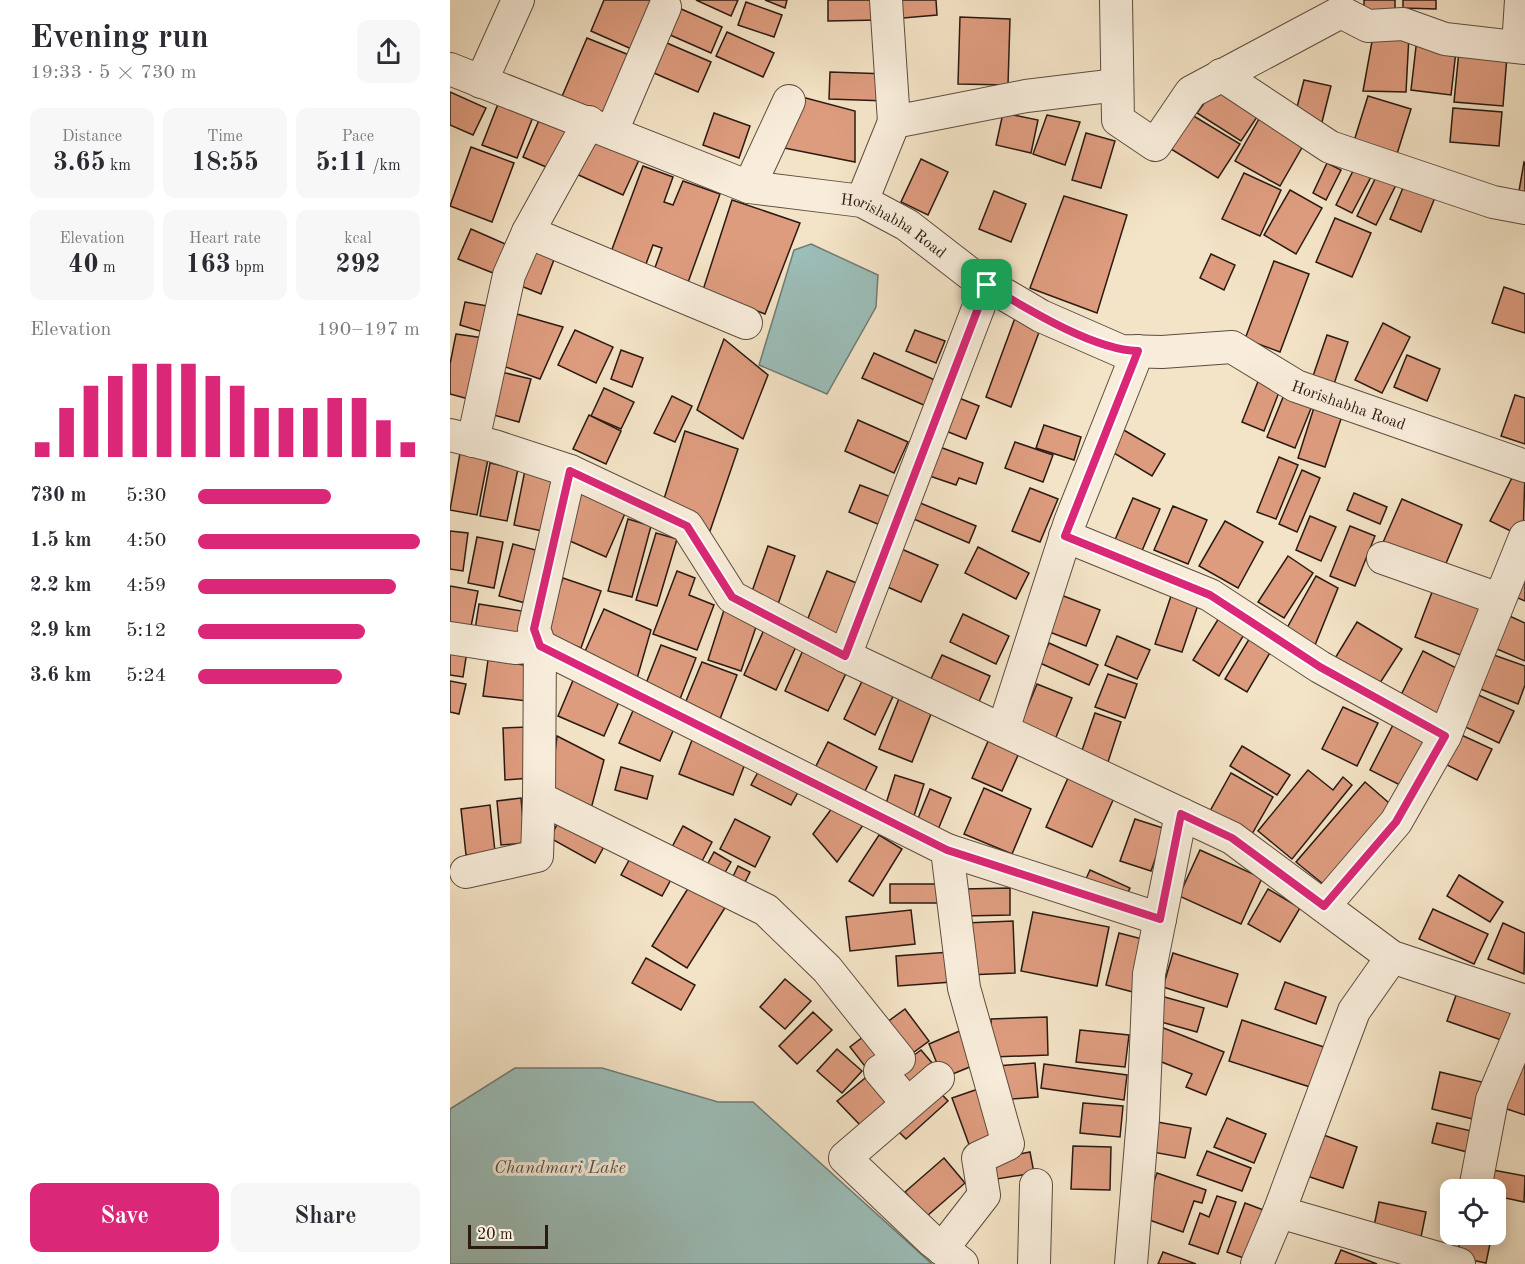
<!DOCTYPE html>
<meta charset="utf-8">
<style>
body{margin:0;font-family:"Old Standard TT",serif;background:#f7f7f7;color:#2b2b33;height:100vh;display:flex;flex-direction:column;font-size:22px;white-space:nowrap}
*{box-sizing:border-box;margin:0}
p{font-size:20px;color:#7c7c81}
.icon{flex:none;width:33px;height:33px;fill:none;stroke:currentColor;stroke-width:2;stroke-linecap:round;stroke-linejoin:round}
.map{position:relative;flex:1;overflow:hidden}
.drawer{display:flex;flex-direction:column;background:#fff;width:450px}
.drawer>*{flex:none}
.tools{position:absolute;left:990px;top:1179px;display:grid;gap:12px}
.tools a{display:grid;place-items:center;width:66px;height:66px;border-radius:12px;background:#fff;box-shadow:0 3px 15px #0003;font-size:30px}
.scale{position:absolute;left:18px;bottom:15px;width:80px;box-sizing:border-box;padding-left:6px;border:3px solid #2b1a12;border-top:0;font-size:16px;line-height:21px;white-space:nowrap;color:#2b1a12;-webkit-text-stroke:4px #f8eddb;paint-order:stroke}
.pin{position:absolute;display:grid;place-items:center;width:51px;height:51px;color:#fff;margin:-26px;border-radius:12px;box-shadow:0 3px 9px #0006}
.round{display:grid;place-items:center;flex:none;width:63px;height:63px;border-radius:12px;background:#f7f7f7}
.summary{display:flex;align-items:center;justify-content:space-between;height:102px;padding:0 30px}
h1{font-size:33px;font-weight:700;line-height:45px}
.stats{display:grid;grid-template-columns:repeat(3,1fr);gap:9px;height:102px;padding:6px 30px}
.stats div{display:grid;align-content:center;border-radius:12px;background:#f7f7f7;text-align:center}
.stats b{font-size:26px;font-weight:700}
.stats small{font-size:16px;font-weight:400}
.stats p{font-size:16px}
.chart{height:168px;padding:12px 30px}
.chart p{display:flex;justify-content:space-between}
.chart svg{width:100%;height:108px;margin-top:6px;stroke:#db2777;stroke-width:6}
.primary-button{display:flex;gap:12px;margin-top:auto;padding:12px 30px}
.primary-button a{flex:1;height:69px;border-radius:12px;background:#db2777;color:#fff;font-size:24px;font-weight:700;line-height:69px;text-align:center}
.primary-button a+a{background:#f7f7f7;color:#2b2b33}
ul{padding:0 30px;list-style:none;font-size:20px}
li{display:grid;grid-template-columns:96px 72px 1fr;align-items:center;height:45px}
li i{height:15px;border-radius:8px;background:#db2777}
main{display:flex;flex:1;min-height:0}
.map>svg:first-child{display:block}
.water{fill:#9cbeb9;stroke:#6f7c76;stroke-width:1.5}
.building{fill:#de9c7f;stroke:#2b1a12;stroke-width:1.5}
.lines{fill:none;stroke-linecap:round;stroke-linejoin:round}
.street-casing{stroke:#5d4c3f;stroke-width:34}
.street{stroke:#f8eddb;stroke-width:32}
.route-casing{stroke:#fff;stroke-width:12}
.route{stroke:#db2777;stroke-width:8}
.labels{text-anchor:middle;stroke-width:6;stroke-linejoin:round;paint-order:stroke}
.street-label{font-size:16px;fill:#2b1a12;stroke:#f8eddb}
.water-label{font-size:18px;font-style:italic;fill:#53534c;stroke:#f8eddb}
</style>
<main>
<section class="drawer">
<div class="summary"><div><h1>Evening run</h1><p>19:33 · 5 × 730 m</p></div><a class="round"><svg class="icon" aria-label="share" viewBox="0 0 24 24"><path d="M12 15V3M7 8l5-5 5 5M5 13v7h14v-7"/></svg></a></div>
<div class="stats">
<div><p>Distance</p><b>3.65<small> km</small></b></div>
<div><p>Time</p><b>18:55</b></div>
<div><p>Pace</p><b>5:11<small> /km</small></b></div>
</div>
<div class="stats">
<div><p>Elevation</p><b>40<small> m</small></b></div>
<div><p>Heart rate</p><b>163<small> bpm</small></b></div>
<div><p>kcal</p><b>292</b></div>
</div>
<div class="chart"><p><span>Elevation</span>190–197 m</p>
<svg viewBox="0 0 160 44" preserveAspectRatio="none"><path d="M5 44V38M15 44V24M25 44V15M35 44V11M45 44V6M55 44V6M65 44V6M75 44V11M85 44V15M95 44V24M105 44V24M115 44V24M125 44V20M135 44V20M145 44V29M155 44V38"/></svg>
</div>
<ul>
<li><b>730 m</b>5:30<i style="width:60%"></i></li>
<li><b>1.5 km</b>4:50<i style="width:100%"></i></li>
<li><b>2.2 km</b>4:59<i style="width:89%"></i></li>
<li><b>2.9 km</b>5:12<i style="width:75%"></i></li>
<li><b>3.6 km</b>5:24<i style="width:65%"></i></li>
</ul>
<div class="primary-button"><a>Save</a><a>Share</a></div>
</section>
<div class="map">
<svg width="1075" height="1264" viewBox="0 0 1075 1264">
<rect width="100%" height="100%" fill="#f4e4c7"/>
<filter id="stains"><feTurbulence type="fractalNoise" baseFrequency=".00333" numOctaves="4"/><feColorMatrix values="0 0 0 0 .2 0 0 0 0 .09 0 0 0 0 .02 0 0 0 .5 -.17"/></filter>
<radialGradient id="worn" r=".72"><stop offset=".6" stop-color="#630" stop-opacity="0"/><stop offset="1" stop-color="#630" stop-opacity=".3"/></radialGradient>
<!-- water -->
<g class="water">
<polygon points="361,244 428,275 426,307 377,394 309,365 344,250"/>
<polygon points="65,1068 152,1068 268,1102 303,1102 482,1264 0,1264 0,1109"/>
</g>
<!-- building -->
<g class="building">
<polygon points="154,0 203,0 186,51 141,31"/>
<polygon points="246,0 288,0 281,16"/>
<polygon points="315,0 337,0 335,8"/>
<polygon points="378,0 428,0 429,20 378,21"/>
<polygon points="441,0 486,0 487,15 442,19"/>
<rect x="914" y="0" width="31" height="13"/>
<polygon points="953,0 986,0 986,9 953,8"/>
<polygon points="296,2 332,15 324,37 288,25"/>
<polygon points="229,8 272,27 261,53 218,34"/>
<polygon points="510,17 560,19 558,85 508,84"/>
<polygon points="277,32 324,53 313,77 266,56"/>
<polygon points="959,35 956,92 913,91 923,36"/>
<polygon points="137,38 184,57 157,121 110,101"/>
<polygon points="967,38 1007,42 1001,95 961,90"/>
<polygon points="210,40 261,62 248,92 197,70"/>
<polygon points="1009,51 1057,56 1053,106 1004,102"/>
<polygon points="380,72 438,74 437,101 379,99"/>
<polygon points="854,80 881,86 871,126 844,119"/>
<polygon points="769,89 809,114 791,141 747,113 760,95"/>
<polygon points="0,92 36,108 23,135 0,125"/>
<polygon points="918,96 961,109 947,154 904,141"/>
<polygon points="352,97 405,111 405,162 329,147"/>
<polygon points="48,104 83,117 67,158 32,145"/>
<polygon points="1003,108 1052,112 1049,146 1000,142"/>
<polygon points="264,113 300,126 289,158 253,145"/>
<polygon points="553,113 588,120 581,153 546,145"/>
<polygon points="597,115 630,122 615,165 583,154"/>
<polygon points="742,115 790,144 768,178 721,149"/>
<polygon points="90,118 120,131 103,170 73,157"/>
<polygon points="809,119 854,144 830,186 785,161"/>
<polygon points="636,133 665,141 651,188 622,180"/>
<polygon points="137,138 189,160 173,195 122,172"/>
<polygon points="21,147 64,163 42,222 0,206"/>
<polygon points="471,159 498,172 478,215 451,202"/>
<polygon points="1074,162 1075,163 1075,192 1069,191"/>
<polygon points="877,163 891,170 876,200 863,193"/>
<polygon points="906,165 923,173 902,213 886,205"/>
<polygon points="193,166 223,177 214,202 223,205 233,181 270,194 236,288 202,276 212,248 203,245 193,272 158,260"/>
<polygon points="794,173 831,190 810,236 772,219"/>
<polygon points="928,173 947,183 926,225 907,216"/>
<polygon points="955,183 986,195 971,232 940,219"/>
<polygon points="840,190 872,208 846,254 814,235"/>
<polygon points="544,191 576,204 561,242 529,229"/>
<polygon points="614,196 677,215 647,313 580,288"/>
<polygon points="282,200 350,223 315,314 253,290"/>
<polygon points="885,218 921,233 902,277 866,262"/>
<polygon points="21,229 60,246 48,275 8,259"/>
<polygon points="85,242 108,249 91,294 66,284"/>
<polygon points="761,254 785,265 774,290 750,278"/>
<polygon points="824,261 859,274 830,352 795,339"/>
<polygon points="1054,287 1075,294 1075,333 1042,323"/>
<polygon points="15,302 49,308 43,335 10,325"/>
<polygon points="67,314 113,327 90,379 53,366"/>
<polygon points="565,318 591,327 561,407 536,397"/>
<polygon points="933,323 960,337 932,393 905,380"/>
<polygon points="125,330 163,347 146,383 108,365"/>
<polygon points="465,330 495,341 486,363 456,351"/>
<polygon points="6,334 41,339 26,401 0,394 0,364"/>
<polygon points="877,335 898,342 883,387 862,379"/>
<polygon points="274,339 318,375 293,439 247,410"/>
<polygon points="171,350 193,358 182,387 161,379"/>
<polygon points="424,353 487,381 476,406 412,378"/>
<polygon points="957,355 990,369 977,401 944,387"/>
<polygon points="51,372 81,379 69,422 40,414"/>
<polygon points="809,379 831,387 814,431 792,422"/>
<polygon points="838,385 866,396 845,448 817,437"/>
<polygon points="154,388 184,402 171,429 141,416"/>
<polygon points="499,394 529,406 516,439 486,427"/>
<polygon points="1065,395 1075,398 1075,444 1051,436"/>
<polygon points="222,396 242,406 225,442 204,433"/>
<polygon points="867,398 895,407 875,467 848,458"/>
<polygon points="139,415 171,431 156,464 123,449"/>
<polygon points="408,420 458,442 444,473 395,451"/>
<polygon points="594,425 631,437 624,460 586,448"/>
<polygon points="672,429 715,454 702,476 659,450"/>
<polygon points="235,431 288,449 260,531 214,499"/>
<polygon points="565,442 603,455 593,482 555,468"/>
<polygon points="479,443 533,463 526,484 509,478 506,485 468,472"/>
<polygon points="10,453 38,459 27,515 0,510"/>
<polygon points="829,457 848,465 826,519 807,512"/>
<polygon points="40,463 68,469 57,521 30,516"/>
<polygon points="1067,468 1075,472 1073,537 1040,521"/>
<polygon points="75,470 108,476 97,532 64,525"/>
<polygon points="852,470 870,478 847,532 829,524"/>
<polygon points="410,485 441,497 430,525 399,512"/>
<polygon points="580,488 608,499 590,542 562,531"/>
<polygon points="132,489 177,509 156,557 111,537"/>
<polygon points="904,493 937,507 930,524 897,510"/>
<polygon points="683,498 710,509 691,553 664,542"/>
<polygon points="952,499 1012,525 992,573 931,547"/>
<polygon points="463,500 526,526 519,543 457,516"/>
<polygon points="723,506 757,520 738,564 704,550"/>
<polygon points="860,516 886,527 871,561 846,550"/>
<polygon points="178,519 201,526 182,597 158,591"/>
<polygon points="775,521 813,542 788,588 749,566"/>
<polygon points="900,526 925,536 905,586 880,576"/>
<polygon points="0,531 18,533 13,571 0,569"/>
<polygon points="206,533 227,539 207,606 186,600"/>
<polygon points="27,537 53,542 44,588 18,583"/>
<polygon points="63,544 93,552 79,604 49,596"/>
<polygon points="318,546 345,556 327,607 300,597"/>
<polygon points="447,547 488,565 471,602 431,584"/>
<polygon points="528,547 579,573 566,599 515,573"/>
<polygon points="838,556 863,573 834,618 808,602"/>
<polygon points="1075,562 1075,601 1061,595"/>
<polygon points="227,571 245,578 239,595 264,605 247,650 203,634"/>
<polygon points="377,571 414,586 393,637 356,623"/>
<polygon points="866,576 888,588 863,650 837,628"/>
<polygon points="113,578 151,591 131,648 93,634"/>
<polygon points="0,586 28,591 19,637 0,634"/>
<polygon points="984,587 1033,606 1013,656 965,637"/>
<polygon points="722,593 749,602 732,652 705,644"/>
<polygon points="611,595 650,610 636,646 597,631"/>
<polygon points="29,604 72,611 68,643 24,636"/>
<polygon points="154,609 201,630 186,682 132,658"/>
<polygon points="274,610 308,621 291,671 258,660"/>
<polygon points="772,613 798,628 769,676 743,660"/>
<polygon points="513,614 559,636 546,664 500,642"/>
<polygon points="1055,614 1075,623 1075,661 1040,646"/>
<polygon points="907,622 952,649 928,686 884,660"/>
<polygon points="316,625 349,640 326,690 294,675"/>
<polygon points="804,631 825,644 797,692 775,679"/>
<polygon points="667,636 700,650 687,679 655,665"/>
<polygon points="599,643 648,665 639,685 590,663"/>
<polygon points="211,645 246,658 230,699 195,686"/>
<polygon points="0,648 17,651 13,677 0,675"/>
<polygon points="354,648 398,669 378,711 335,691"/>
<polygon points="973,651 1014,672 990,720 949,699"/>
<polygon points="1041,654 1075,666 1075,685 1068,704 1028,688"/>
<polygon points="492,655 540,676 528,704 479,683"/>
<polygon points="38,660 81,666 77,701 33,696"/>
<polygon points="252,662 287,675 270,719 234,706"/>
<polygon points="658,674 687,684 675,718 645,707"/>
<polygon points="415,675 446,690 425,735 394,719"/>
<polygon points="124,678 171,697 154,736 108,716"/>
<polygon points="0,681 16,684 9,714 0,712"/>
<polygon points="587,684 622,698 604,742 569,728"/>
<polygon points="452,691 485,704 462,762 429,749"/>
<polygon points="1024,693 1064,711 1049,743 1009,724"/>
<polygon points="185,706 226,724 210,761 169,743"/>
<polygon points="893,707 928,723 907,766 872,749"/>
<polygon points="645,713 671,722 657,765 630,756"/>
<polygon points="944,723 978,739 954,787 920,770"/>
<polygon points="79,727 81,778 55,780 53,728"/>
<polygon points="1007,733 1042,749 1027,780 993,763"/>
<polygon points="244,735 298,756 283,795 229,774"/>
<polygon points="107,736 154,760 141,809 101,788"/>
<polygon points="539,739 569,753 552,791 522,778"/>
<polygon points="378,742 427,767 414,793 365,768"/>
<polygon points="792,746 840,775 827,795 780,766"/>
<polygon points="313,763 353,783 341,805 301,785"/>
<polygon points="171,767 203,776 197,799 165,790"/>
<polygon points="858,770 883,790 893,777 902,785 842,859 808,831"/>
<polygon points="781,773 823,797 802,834 760,811"/>
<polygon points="445,775 474,784 463,819 434,810"/>
<polygon points="618,778 664,798 642,847 596,827"/>
<polygon points="915,782 946,809 878,888 846,862"/>
<polygon points="534,788 581,809 562,854 514,834"/>
<polygon points="480,789 501,798 485,837 464,828"/>
<polygon points="71,798 75,843 51,845 47,801"/>
<polygon points="388,800 416,821 387,862 363,834"/>
<polygon points="40,805 45,852 16,855 11,809"/>
<polygon points="111,817 157,841 145,863 100,838"/>
<polygon points="285,819 320,837 305,867 270,849"/>
<polygon points="685,819 716,829 701,871 670,861"/>
<polygon points="233,826 262,842 250,865 221,849"/>
<polygon points="429,835 452,849 423,896 399,881"/>
<polygon points="750,850 812,878 791,924 729,896"/>
<polygon points="264,852 281,862 273,876 256,867"/>
<polygon points="183,853 224,874 212,896 171,875"/>
<polygon points="288,866 300,872 291,890 279,885"/>
<polygon points="640,870 680,888 672,904 631,890"/>
<polygon points="1009,875 1053,902 1040,922 997,896"/>
<polygon points="242,882 278,903 237,968 202,946"/>
<rect x="440" y="884" width="53" height="19"/>
<polygon points="560,888 560,915 514,916 513,889"/>
<polygon points="818,889 850,908 830,942 798,924"/>
<polygon points="983,909 1038,934 1024,964 969,939"/>
<polygon points="461,910 465,944 400,951 396,917"/>
<polygon points="583,912 659,927 647,986 571,971"/>
<polygon points="563,921 565,973 517,975 515,923"/>
<polygon points="1053,923 1075,933 1074,974 1038,959"/>
<polygon points="669,933 696,940 683,992 656,985"/>
<polygon points="500,952 502,982 448,986 446,956"/>
<polygon points="723,953 788,974 777,1007 713,987"/>
<polygon points="196,958 245,985 231,1010 182,983"/>
<polygon points="335,979 361,1001 335,1029 310,1007"/>
<polygon points="835,982 876,997 866,1024 825,1009"/>
<polygon points="1009,987 1069,1007 1057,1042 997,1021"/>
<polygon points="711,996 754,1008 747,1032 704,1020"/>
<polygon points="455,1009 479,1041 453,1060 429,1028"/>
<polygon points="363,1012 382,1030 347,1064 329,1046"/>
<polygon points="597,1017 598,1055 542,1057 541,1019"/>
<polygon points="792,1020 874,1047 860,1087 779,1061"/>
<polygon points="711,1027 774,1052 756,1095 736,1087 742,1074 699,1057"/>
<polygon points="422,1030 443,1057 421,1074 400,1047"/>
<polygon points="512,1030 527,1064 493,1078 479,1044"/>
<polygon points="630,1030 679,1035 675,1067 626,1062"/>
<polygon points="387,1049 412,1071 392,1093 367,1071"/>
<polygon points="471,1050 489,1071 461,1095 439,1074"/>
<polygon points="1075,1050 1075,1115 1048,1106"/>
<polygon points="585,1063 588,1097 550,1100 547,1066"/>
<polygon points="594,1064 677,1075 674,1100 591,1088"/>
<polygon points="990,1072 1036,1083 1027,1120 982,1109"/>
<polygon points="419,1075 445,1095 411,1126 387,1101"/>
<polygon points="484,1086 498,1101 456,1139 442,1125"/>
<polygon points="531,1088 550,1140 521,1150 502,1098"/>
<polygon points="633,1103 673,1106 670,1137 630,1133"/>
<polygon points="777,1118 816,1134 804,1163 764,1147"/>
<polygon points="702,1121 741,1128 735,1158 697,1151"/>
<polygon points="987,1123 1030,1133 1025,1154 982,1143"/>
<polygon points="868,1133 907,1147 893,1188 854,1175"/>
<polygon points="623,1146 661,1147 660,1190 621,1189"/>
<polygon points="757,1151 801,1168 792,1191 747,1175"/>
<polygon points="580,1152 584,1173 547,1179 543,1159"/>
<polygon points="494,1158 515,1183 477,1216 455,1192"/>
<polygon points="1032,1168 1075,1176 1074,1202 1046,1196 1046,1190 1028,1190"/>
<polygon points="707,1173 756,1190 752,1203 744,1201 733,1232 691,1217"/>
<polygon points="767,1196 786,1202 768,1254 739,1244 750,1213 759,1217"/>
<polygon points="929,1202 976,1212 970,1242 923,1231"/>
<polygon points="795,1203 816,1211 799,1260 777,1252"/>
<polygon points="1011,1234 1042,1234 1036,1263 1007,1257"/>
<polygon points="891,1250 927,1264 885,1264"/>
<polygon points="713,1252 746,1264 708,1264"/>
</g>
<g class="lines">
<!-- street casing -->
<g class="street-casing">
<g id="street">
<polyline points="436,0 444,122"/>
<polyline points="666,0 668,120 705,145 741,92 891,12 918,26 953,24 995,39 1075,48"/>
<polyline points="1068,47 1071,0"/>
<path id="s1" d="M 0,69 L 299,187 L 412,201 L 457,225 L 523,276 L 591,316 L 671,351 L 712,352 L 782,347 L 846,386 L 1075,466"/>
<polyline points="771,75 880,147 1043,202 1075,208"/>
<polyline points="31,82 68,0"/>
<polyline points="162,131 215,7"/>
<polyline points="299,187 339,101"/>
<polyline points="412,201 444,122 576,96 667,85"/>
<polyline points="78,232 296,323"/>
<polyline points="0,435 44,446 120,471 237,526 282,597 395,656 782,838 942,957 1075,1001"/>
<polyline points="23,441 59,275 78,232 139,122"/>
<polyline points="120,471 84,629 90,646 89,798 316,910 377,969 449,1059 430,1071 457,1103"/>
<polyline points="615,536 760,595 870,667 995,736"/>
<polyline points="933,558 1049,599"/>
<polyline points="0,638 65,648 90,646 497,850 514,988 558,1144 528,1158 534,1195 492,1249"/>
<polyline points="395,656 537,285"/>
<polyline points="553,730 620,522 688,351"/>
<polyline points="497,850 710,919"/>
<polyline points="16,872 87,856 89,798"/>
<polyline points="874,906 946,822 995,736 1075,537"/>
<polyline points="942,957 904,1011 829,1212 1009,1264"/>
<polyline points="488,1078 395,1158 481,1240 512,1264"/>
<polyline points="1025,1189 1042,1100 1075,1021"/>
<polyline points="584,1264 586,1185"/>
<polyline points="681,1264 693,1119 699,974 731,814"/>
<polyline points="807,1264 829,1212"/>
</g>
</g>
<!-- street -->
<use href="#street" class="street"/>
</g>
<g class="lines">
<!-- route casing -->
<g class="route-casing">
<path id="route" d="M 537,285 C 576,308 643,350 688,351 L 615,536 L 760,595 L 870,667 L 995,736 L 946,822 L 874,906 L 782,838 L 731,814 L 710,919 L 497,850 L 90,646 L 84,629 L 120,471 L 237,526 L 282,597 L 395,656 Z"/>
</g>
<!-- route -->
<use href="#route" class="route"/>
</g>
<g class="labels">
<!-- street labels -->
<g class="street-label">
<text dy="6" stroke="none"><textPath href="#s1" startOffset="474">Horishabha Road</textPath></text>
<text dy="6" stroke="none"><textPath href="#s1" startOffset="978">Horishabha Road</textPath></text>
</g>
<!-- water labels -->
<g class="water-label">
<text x="110" y="1173">Chandmari Lake</text>
</g>
</g>
<rect width="100%" height="100%" filter="url(#stains)"/>
<rect width="100%" height="100%" fill="url(#worn)"/>
</svg>
<div class="tools">
<a><svg class="icon" aria-label="locate" viewBox="0 0 24 24"><circle cx="12" cy="12" r="6"/><path d="M12 2v4M12 18v4M2 12h4M18 12h4"/></svg></a>
</div>
<div class="scale">20 m</div>
<div class="pin" style="left:537px;top:285px;background:#1e9e55"><svg class="icon" aria-label="arrive" viewBox="0 0 24 24"><path d="M6 21V4h12l-3 4 3 4H6"/></svg></div>
</div>
</main>
